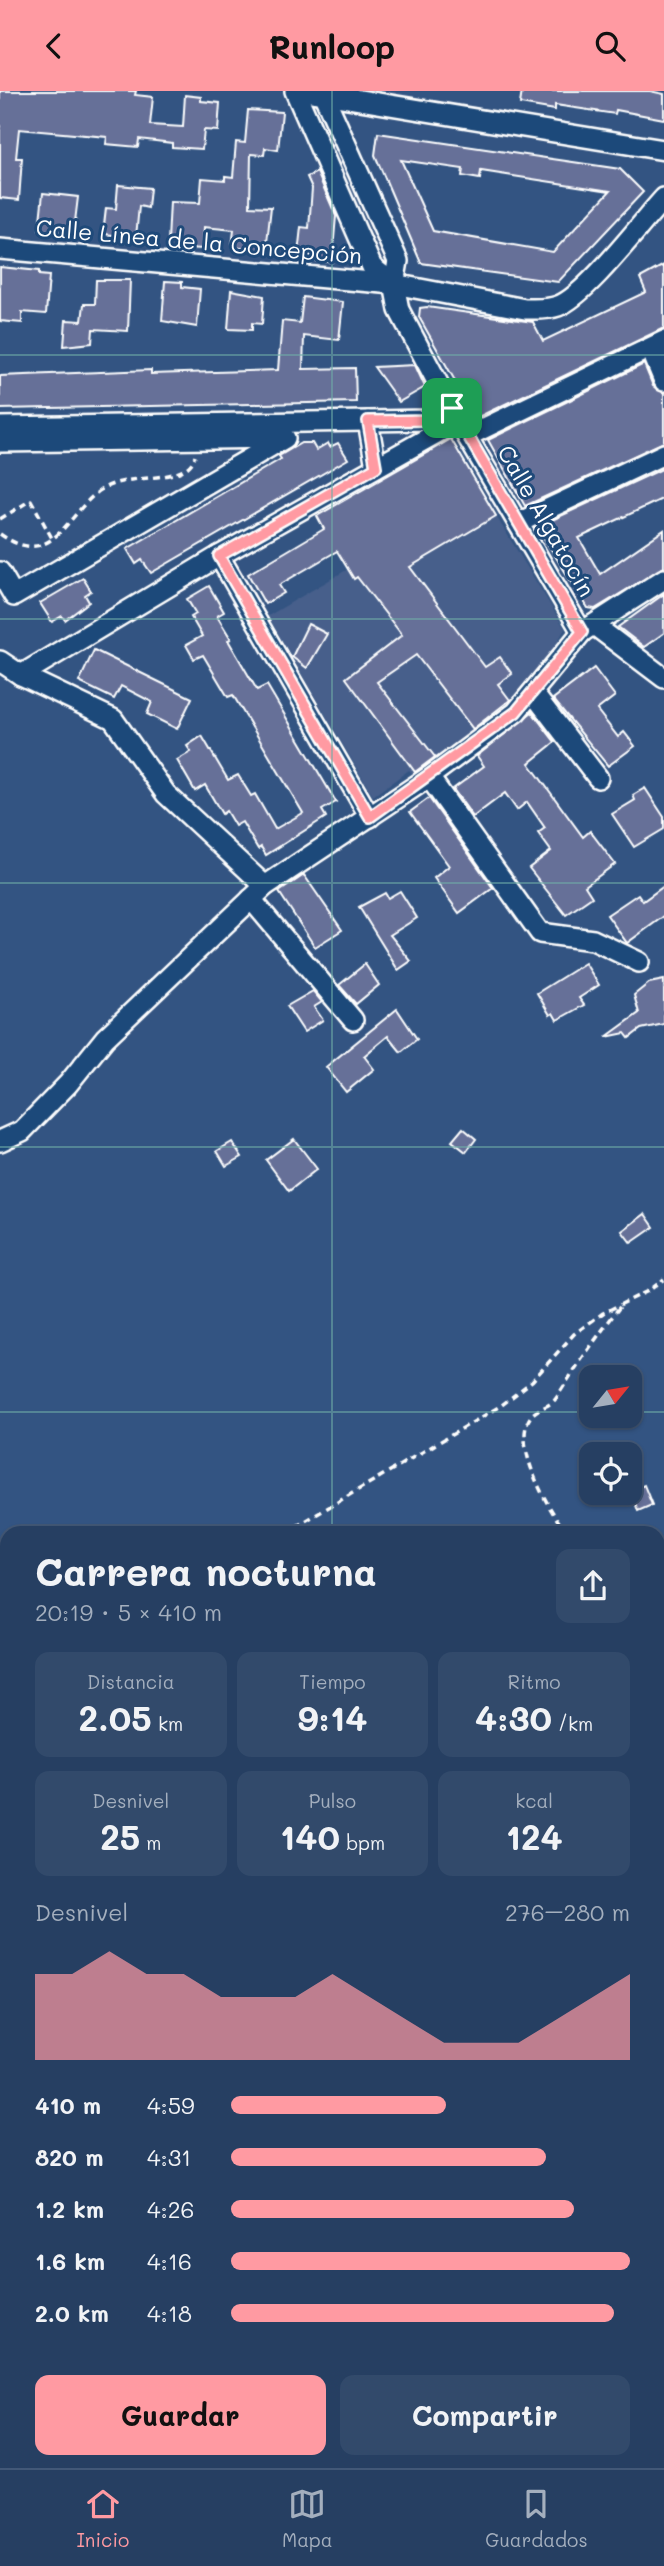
<!DOCTYPE html>
<html lang="es">
<meta charset="utf-8">
<style>
body{margin:0;font-family:Mali,sans-serif;background:#324a6b;color:#f1f3f6;height:100vh;display:flex;flex-direction:column;font-size:26px;white-space:nowrap}
*{box-sizing:border-box;margin:0}
p{font-size:23px;color:#a4afbe}
.icon{flex:none;width:38px;height:38px;fill:none;stroke:currentColor;stroke-width:2;stroke-linecap:round;stroke-linejoin:round}
.map{position:relative;flex:1;overflow:hidden}
.side{position:absolute;left:0px;top:1435px;width:665px;height:943px;display:flex;flex-direction:column;background:#263f62;border-radius:21px 21px 0 0;box-shadow:0 2px 5px #0004,0 0 0 2px #425877}
.side>*{flex:none}
.needle{width:46px;rotate:60deg}
.tools{position:absolute;left:579px;top:1274px;display:grid;gap:14px}
.tools a{display:grid;place-items:center;width:63px;height:63px;border-radius:14px;background:#263f62;box-shadow:0 2px 5px #0004,0 0 0 2px #425877;font-size:35px}
.pin{position:absolute;display:grid;place-items:center;width:60px;height:60px;color:#fff;margin:-30px;border-radius:14px;box-shadow:0 4px 10px #0006}
.round{display:grid;place-items:center;flex:none;width:74px;height:74px;border-radius:14px;background:#324a6b}
.headline{display:flex;align-items:center;justify-content:space-between;height:119px;padding:0 35px}
h1{font-size:38px;font-weight:800;line-height:52px}
.stats{display:grid;grid-template-columns:repeat(3,1fr);gap:10px;height:119px;padding:7px 35px}
.stats div{display:grid;align-content:center;border-radius:14px;background:#324a6b;text-align:center}
.stats b{font-size:35px;font-weight:800}
.stats small{font-size:19px;font-weight:400}
.stats p{font-size:19px}
.chart{height:196px;padding:14px 35px}
.chart p{display:flex;justify-content:space-between}
.chart svg{width:100%;height:126px;margin-top:7px;fill:#ff9aa2;opacity:.7}
.button{display:flex;gap:14px;margin-top:auto;padding:14px 35px}
.button a{flex:1;height:80px;border-radius:14px;background:#ff9aa2;color:#111;font-size:28px;font-weight:800;line-height:80px;text-align:center}
.button a+a{background:#324a6b;color:#f1f3f6}
ul{padding:0 35px;list-style:none;font-size:23px}
li{display:grid;grid-template-columns:112px 84px 1fr;align-items:center;height:52px}
li i{height:18px;border-radius:9px;background:#ff9aa2}
header{display:flex;justify-content:space-between;align-items:center;height:91px;padding:0 35px;background:#ff9aa2;color:#111;font-size:32px;font-weight:800}
.tabs{display:flex;justify-content:space-around;align-items:center;height:98px;border-top:2px solid #425877;background:#263f62;font-size:19px;color:#a4afbe}
.tabs a{display:grid;justify-items:center;gap:4px}
.tabs .selected{color:#ff9aa2}
.map>svg:first-child{display:block}
.built{fill:#465f8b}
.lines{fill:none;stroke-linecap:round;stroke-linejoin:round}
.stream{stroke:#8eadc5;stroke-width:5}
.building{fill:#667098;stroke:#fff;stroke-width:2;fill-rule:evenodd}
.minor-casing{stroke:#fff;stroke-width:24}
.path{stroke:#fff;stroke-width:3.5;stroke-dasharray:7 5;stroke-linecap:butt}
.minor{stroke:#1f4a7a;stroke-width:19}
.route-casing{stroke:#fff;stroke-width:14}
.route{stroke:#ff9aa2;stroke-width:9}
.grid{fill:none;stroke:#6fada8;stroke-width:2;stroke-opacity:0.55}
.labels{text-anchor:middle;stroke-width:6;stroke-linejoin:round;paint-order:stroke}
.street-label{font-size:23px;fill:#fff;stroke:#1f4a7a}
</style>
<header><svg class="icon" aria-label="back" viewBox="0 0 24 24"><path d="M15 5l-7 7 7 7"/></svg>Runloop<svg class="icon" aria-label="search" viewBox="0 0 24 24"><circle cx="10" cy="10" r="6"/><path d="M15 15l6 6"/></svg></header>
<div class="map">
<svg width="664" height="2377" viewBox="0 0 664 2377">
<rect width="100%" height="100%" fill="#335482"/>
<filter id="ink" filterUnits="userSpaceOnUse"><feTurbulence type="fractalNoise" baseFrequency=".0143" numOctaves="2"/><feDisplacementMap in="SourceGraphic" scale="14" xChannelSelector="R" yChannelSelector="G"/><feConvolveMatrix kernelMatrix="1 2 1 2 8 2 1 2 1" color-interpolation-filters="sRGB"/></filter>
<g filter="url(#ink)">
<!-- built -->
<polygon class="built" points="496,425 565,538 521,611 453,661 449,658 420,679 423,684 417,688 409,679 373,705 268,525 348,478 354,488 374,476"/>
<g class="lines">
<!-- stream -->
<g class="stream">
<polyline points="658,1506 664,1507"/>
<polyline points="0,2003 7,1998"/>
<polyline points="658,2059 664,2053"/>
<polyline points="469,2371 470,2377"/>
</g>
</g>
<!-- building -->
<g class="building">
<polygon points="0,0 136,0 135,4 153,6 150,34 183,36 185,4 201,6 201,10 220,12 218,40 204,39 202,58 172,56 172,52 139,48 138,56 106,53 107,46 19,38 16,67 22,67 19,109 0,107"/>
<polygon points="522,0 650,0 664,3 664,28 616,19 615,23 555,14 555,19 520,13"/>
<polygon points="248,19 282,21 278,59 265,57 264,64 251,63 250,115 271,116 266,160 232,156 234,139 204,136 203,158 187,157 187,151 168,150 170,111 200,112 202,87 225,89 225,85 233,86 236,51 245,52"/>
<path d="M 378,42 L 620,78 L 643,101 L 558,191 L 421,172 L 375,64 ZM 401,69 L 463,78 L 462,85 L 480,88 L 481,80 L 610,100 L 553,161 L 433,140 Z"/>
<polygon points="317,81 336,125 332,171 316,170 316,165 298,163 301,136 309,137 312,97 307,86"/>
<polygon points="118,94 150,97 148,117 139,115 136,146 103,143 106,117 116,118"/>
<polygon points="43,102 78,106 73,147 58,145 59,141 39,139"/>
<polygon points="664,174 664,237 476,327 419,226 420,217 427,216 533,231 543,250 646,201 640,187"/>
<polygon points="0,176 39,180 39,184 49,185 46,223 22,221 22,232 0,230"/>
<polygon points="96,189 130,189 128,240 93,238 92,252 64,255 66,229 82,230 84,213 95,213"/>
<polygon points="165,190 182,191 182,196 200,198 197,236 162,230"/>
<polygon points="231,199 264,205 262,233 252,232 252,239 228,238"/>
<polygon points="303,206 343,211 339,249 304,245 303,278 355,277 356,311 0,318 0,285 151,279 151,283 278,279 282,230 300,232"/>
<polygon points="644,273 653,295 664,302 664,351 525,415 488,349"/>
<polygon points="415,274 425,296 399,311 374,276"/>
<polygon points="451,348 496,425 410,476 485,576 500,566 512,583 498,593 510,609 473,638 416,564 377,591 435,666 415,681 346,587 402,544 357,486 354,488 337,460 279,494 284,502 265,513 248,483 324,438 317,425"/>
<polygon points="301,352 312,352 316,359 328,352 330,356 338,352 348,368 151,482 142,469 136,473 127,458 281,368 279,365"/>
<polygon points="664,377 664,407 579,447 600,483 664,439 664,476 595,518 588,517 537,436"/>
<polygon points="83,487 91,500 85,504 89,511 65,529 62,525 52,531 40,512"/>
<polygon points="209,495 224,521 217,525 231,548 228,549 257,599 267,594 336,711 322,719 326,726 266,764 261,756 258,758 242,731 235,735 226,720 222,723 205,694 195,700 177,669 191,661 187,655 202,645 228,689 238,684 251,705 255,703 275,738 303,722 233,604 228,606 203,564 194,568 186,554 202,545 191,526 196,523 187,508"/>
<polygon points="664,503 664,542 644,556 618,536"/>
<polygon points="308,533 327,543 307,577 292,566"/>
<polygon points="94,559 192,607 177,638 147,623 152,611 121,595 114,608 79,591"/>
<polygon points="594,577 615,605 597,619 618,646 624,641 635,655 608,675 553,608"/>
<polygon points="532,621 555,651 529,672 583,746 590,740 615,773 585,795 592,806 566,824 529,777 551,760 538,742 545,737 527,711 517,719 505,702 473,726 453,698 484,675 477,665"/>
<polygon points="645,697 664,726 664,738 634,756 612,723 635,709 633,704"/>
<polygon points="429,707 493,797 459,822 434,787 449,775 410,721"/>
<polygon points="304,784 342,839 315,856 279,801"/>
<polygon points="664,795 664,825 627,852 607,824 638,803 643,810"/>
<polygon points="400,800 417,827 390,844 411,870 398,879 359,816 385,802 388,807"/>
<polygon points="585,872 599,894 579,907 584,914 557,929 553,922 550,924 537,902"/>
<polygon points="365,873 379,894 356,913 339,894"/>
<polygon points="664,889 664,933 641,938 629,947 625,942 606,946 639,922 634,904 649,892"/>
<polygon points="313,900 322,911 314,916 323,929 304,941 287,915"/>
<polygon points="397,918 417,948 401,961 388,945 364,965 374,978 346,1001 326,976"/>
<polygon points="463,1037 476,1048 466,1061 452,1050"/>
<polygon points="294,1048 317,1078 289,1100 266,1069"/>
<polygon points="232,1051 242,1066 226,1075 217,1060"/>
<polygon points="645,1123 654,1136 631,1152 622,1140"/>
<polygon points="644,1394 652,1414 638,1420 631,1400"/>
</g>
<g class="lines">
<!-- minor casing -->
<g class="minor-casing">
<g id="minor">
<polyline points="295,0 372,176 394,193"/>
<polyline points="305,0 664,59"/>
<polyline points="322,0 398,170 394,193 399,219 458,330 582,541"/>
<path d="M 0,158 L 394,193 L 525,218 C 536,218 547,219 558,215 C 586,205 641,132 664,107"/>
<polyline points="664,264 655,268 664,290"/>
<polyline points="368,330 376,376"/>
<polyline points="0,336 429,329 452,317"/>
<polyline points="468,345 664,250"/>
<polyline points="0,351 284,347"/>
<polyline points="518,432 664,363"/>
<polyline points="219,465 370,726"/>
<polyline points="0,481 14,505 285,347"/>
<polyline points="594,534 664,587"/>
<polyline points="0,570 21,584 113,628 166,703 265,795"/>
<polyline points="21,584 219,465 458,330"/>
<polyline points="533,602 598,687"/>
<polyline points="429,686 540,842 593,849 639,871"/>
<polyline points="251,808 353,929"/>
<polyline points="0,1050 22,1040 68,993 105,947 265,795 429,686 516,621 582,541 664,488"/>
</g>
</g>
<!-- path -->
<g class="path">
<polyline points="0,428 31,409 53,449"/>
<path d="M 0,443 C 55,482 67,418 104,397 C 132,381 187,394 195,365"/>
<polyline points="285,1442 502,1314 532,1290 574,1243 603,1222 650,1199 664,1188"/>
<path d="M 567,1442 C 549,1420 510,1352 531,1325 C 538,1316 551,1316 557,1306 C 577,1274 598,1244 622,1213"/>
<polyline points="658,1463 664,1461"/>
<polyline points="0,1585 7,1589"/>
<polyline points="0,1664 7,1659"/>
<polyline points="0,2027 7,2021"/>
<polyline points="0,2217 7,2222"/>
</g>
<!-- minor -->
<use href="#minor" class="minor"/>
</g>
</g>
<g class="lines" filter="url(#ink)">
<!-- route casing -->
<g class="route-casing">
<polygon id="route" points="452,317 582,541 516,621 370,726 219,465 376,376 368,330 429,329"/>
</g>
<!-- route -->
<use href="#route" class="route"/>
</g>
<!-- grid -->
<path class="grid" d="M 332,0 L 332,1442M 0,264 L 664,264M 0,528 L 664,528M 0,792 L 664,792M 0,1056 L 664,1056M 0,1321 L 592,1321M 630,1321 L 664,1321M 0,1585 L 7,1585M 658,1585 L 664,1585M 0,1849 L 7,1849M 658,1849 L 664,1849M 0,2113 L 7,2113M 658,2113 L 664,2113M 332,2371 L 332,2377"/>
<g class="labels">
<!-- street labels -->
<g class="street-label">
<text transform="translate(199 151) rotate(5)" y="8">Calle Línea de la Concepción</text>
<text transform="translate(546 430) rotate(60)" y="8">Calle Algatocín</text>
</g>
</g>
</svg>
<div class="tools">
<a><svg class="needle" viewBox="-14 -14 28 28"><path d="M0-13l5 13h-10z" fill="#e53935"/><path d="M0 13l5-13h-10z" fill="#a4afbe"/></svg></a>
<a><svg class="icon" aria-label="locate" viewBox="0 0 24 24"><circle cx="12" cy="12" r="6"/><path d="M12 2v4M12 18v4M2 12h4M18 12h4"/></svg></a>
</div>
<div class="pin" style="left:452px;top:317px;background:#1e9e55"><svg class="icon" aria-label="arrive" viewBox="0 0 24 24"><path d="M6 21V4h12l-3 4 3 4H6"/></svg></div>
<section class="side">
<div class="headline"><div><h1>Carrera nocturna</h1><p>20:19 · 5 × 410 m</p></div><a class="round"><svg class="icon" aria-label="share" viewBox="0 0 24 24"><path d="M12 15V3M7 8l5-5 5 5M5 13v7h14v-7"/></svg></a></div>
<div class="stats">
<div><p>Distancia</p><b>2.05<small> km</small></b></div>
<div><p>Tiempo</p><b>9:14</b></div>
<div><p>Ritmo</p><b>4:30<small> /km</small></b></div>
</div>
<div class="stats">
<div><p>Desnivel</p><b>25<small> m</small></b></div>
<div><p>Pulso</p><b>140<small> bpm</small></b></div>
<div><p>kcal</p><b>124</b></div>
</div>
<div class="chart"><p><span>Desnivel</span>276–280 m</p>
<svg viewBox="0 0 160 44" preserveAspectRatio="none"><path d="M0 44V14L10 14L20 6L30 14L40 14L50 22L60 22L70 22L80 14L90 22L100 30L110 38L120 38L130 38L140 30L150 22L160 14V44z"/></svg>
</div>
<ul>
<li><b>410 m</b>4:59<i style="width:54%"></i></li>
<li><b>820 m</b>4:31<i style="width:79%"></i></li>
<li><b>1.2 km</b>4:26<i style="width:86%"></i></li>
<li><b>1.6 km</b>4:16<i style="width:100%"></i></li>
<li><b>2.0 km</b>4:18<i style="width:96%"></i></li>
</ul>
<div class="button"><a>Guardar</a><a>Compartir</a></div>
</section>
</div>
<nav class="tabs">
<a class="selected"><svg class="icon" aria-label="home" viewBox="0 0 24 24"><path d="M3 11l9-7 9 7M6 9v11h12V9"/></svg>Inicio</a>
<a><svg class="icon" aria-label="map" viewBox="0 0 24 24"><path d="M3 6l6-2 6 2 6-2v14l-6 2-6-2-6 2zM9 4v14M15 6v14"/></svg>Mapa</a>
<a><svg class="icon" aria-label="saved" viewBox="0 0 24 24"><path d="M7 4h10v16l-5-4-5 4z"/></svg>Guardados</a>
</nav>
